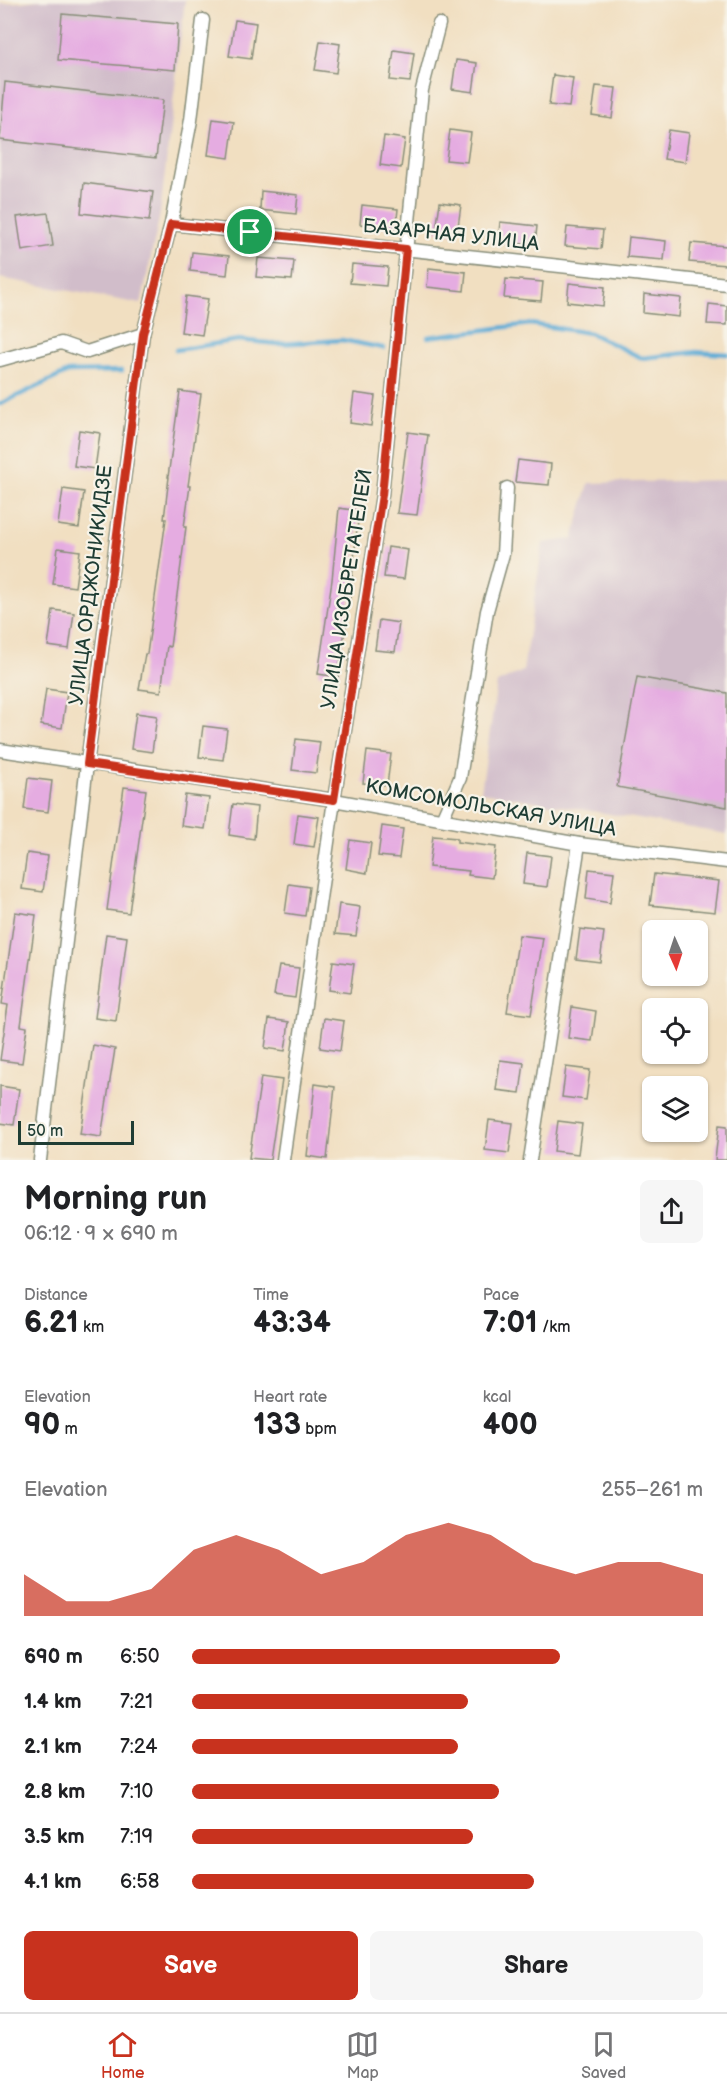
<!DOCTYPE html>
<meta charset="utf-8">
<style>
body{margin:0;font-family:"Balsamiq Sans",sans-serif;background:#f6f6f6;color:#202124;height:100vh;display:flex;flex-direction:column;font-size:22px;white-space:nowrap}
*{box-sizing:border-box;margin:0}
p{font-size:20px;color:#757577}
.icon{flex:none;width:33px;height:33px;fill:none;stroke:currentColor;stroke-width:2;stroke-linecap:round;stroke-linejoin:round}
.map{position:relative;height:1160px;overflow:hidden}
.sheet{display:flex;flex-direction:column;background:#fff;flex:1}
.sheet>*{flex:none}
.needle{width:39px;rotate:177deg}
.fabs{position:absolute;left:642px;top:920px;display:grid;gap:12px}
.fabs a{display:grid;place-items:center;width:66px;height:66px;border-radius:9px;background:#fff;box-shadow:0 2px 4px #0004;font-size:30px}
.scale{position:absolute;left:18px;bottom:15px;width:116px;box-sizing:border-box;padding-left:6px;border:3px solid #1f3d34;border-top:0;font-size:16px;line-height:21px;white-space:nowrap;color:#1f3d34;-webkit-text-stroke:4px #f7f3e8;paint-order:stroke}
.pin{position:absolute;display:grid;place-items:center;width:51px;height:51px;color:#fff;margin:-26px;border:3px solid #fff;border-radius:50%;box-shadow:0 2px 6px #0007}
.round{display:grid;place-items:center;flex:none;width:63px;height:63px;border-radius:9px;background:#f6f6f6}
.head{display:flex;align-items:center;justify-content:space-between;height:102px;padding:0 24px}
h1{font-size:33px;font-weight:600;line-height:45px}
.metrics{display:grid;grid-template-columns:repeat(3,1fr);gap:9px;height:102px;padding:6px 24px}
.metrics div{display:grid;align-content:center}
.metrics b{font-size:30px;font-weight:600}
.metrics small{font-size:16px;font-weight:400}
.metrics p{font-size:16px}
.chart{height:168px;padding:12px 24px}
.chart p{display:flex;justify-content:space-between}
.chart svg{width:100%;height:108px;margin-top:6px;fill:#c8321e;opacity:.7}
.action{display:flex;gap:12px;margin-top:auto;padding:12px 24px}
.action a{flex:1;height:69px;border-radius:9px;background:#c8321e;color:#fff;font-size:24px;font-weight:600;line-height:69px;text-align:center}
.action a+a{background:#f6f6f6;color:#202124}
ul{padding:0 24px;list-style:none;font-size:20px}
li{display:grid;grid-template-columns:96px 72px 1fr;align-items:center;height:45px}
li i{height:15px;border-radius:8px;background:#c8321e}
.menu{display:flex;justify-content:space-around;align-items:center;height:84px;border-top:2px solid #e0e0e0;background:#fff;font-size:16px;color:#757577}
.menu a{display:grid;justify-items:center;gap:3px}
.menu .selected{color:#c8321e}
.map>svg:first-child{display:block}
.industrial{fill:#d1bdca}
.lines{fill:none;stroke-linecap:round;stroke-linejoin:round}
.stream{stroke:#5aaad5;stroke-width:4.5}
.building{fill:#e5ace1}
.street-casing{stroke:#888e7a;stroke-width:15}
.street{stroke:#fff;stroke-width:12}
.route-casing{stroke:#fff;stroke-width:12}
.route{stroke:#c8321e;stroke-width:8}
.labels{text-anchor:middle;stroke-width:4.5;stroke-linejoin:round;paint-order:stroke}
.street-label{font-size:20px;fill:#1f3d34;stroke:#f7f3e8}
</style>
<div class="map">
<svg width="727" height="1160" viewBox="0 0 727 1160">
<rect width="100%" height="100%" fill="#f7f3e8"/>
<filter id="ink" filterUnits="userSpaceOnUse"><feTurbulence type="fractalNoise" baseFrequency=".0167" numOctaves="2"/><feDisplacementMap in="SourceGraphic" scale="12" xChannelSelector="R" yChannelSelector="G"/><feConvolveMatrix kernelMatrix="1 2 1 2 8 2 1 2 1" color-interpolation-filters="sRGB"/></filter>
<filter id="wash" filterUnits="userSpaceOnUse"><feTurbulence type="fractalNoise" baseFrequency=".008" numOctaves="4" result="noise"/><feDisplacementMap in="SourceGraphic" scale="24" xChannelSelector="R" yChannelSelector="G"/><feGaussianBlur stdDeviation="1.35" result="paint"/><feColorMatrix in="noise" values="0 0 0 0 0 0 0 0 0 0 0 0 0 0 0 0 0 1.4 0 .05"/><feComposite in="paint" operator="in"/></filter>
<g filter="url(#wash)">
<rect width="100%" height="100%" fill="#f1dfc1"/>
<!-- industrial -->
<g class="industrial">
<polygon points="41,0 185,0 160,214 141,304 0,278 0,4"/>
<polygon points="727,480 727,834 481,792 497,683 523,671 543,543 573,539 589,483"/>
</g>
<g class="lines">
<!-- stream -->
<g class="stream">
<polyline points="428,337 530,324 590,333 642,358 696,352 727,354"/>
<polyline points="176,350 239,340 278,344 342,340 383,348"/>
<polyline points="0,404 68,372 122,371"/>
</g>
</g>
<g id="blocks">
<!-- building -->
<g class="building">
<polygon points="62,14 178,24 175,70 58,60"/>
<polygon points="235,20 256,23 251,59 229,56"/>
<polygon points="320,41 340,44 336,73 315,70"/>
<polygon points="394,50 414,53 410,82 390,80"/>
<polygon points="456,60 477,63 473,92 452,89"/>
<polygon points="553,75 573,78 569,107 549,105"/>
<polygon points="5,82 163,100 156,158 0,140"/>
<polygon points="596,86 616,88 612,118 592,115"/>
<polygon points="213,119 234,122 229,158 208,155"/>
<polygon points="450,130 471,133 467,162 446,160"/>
<polygon points="669,130 689,133 685,162 664,159"/>
<polygon points="384,136 405,139 401,168 380,165"/>
<polygon points="84,183 153,192 149,221 81,213"/>
<polygon points="261,191 298,195 296,214 260,210"/>
<polygon points="440,202 461,205 457,234 436,231"/>
<polygon points="362,205 398,209 396,228 360,224"/>
<polygon points="48,213 53,246 22,251 17,217"/>
<polygon points="500,222 537,226 535,245 498,242"/>
<polygon points="567,227 603,230 601,249 565,246"/>
<polygon points="629,237 666,241 664,260 627,257"/>
<polygon points="691,243 727,246 726,265 689,262"/>
<polygon points="192,252 229,256 227,275 190,271"/>
<polygon points="258,258 294,261 292,280 256,277"/>
<polygon points="352,264 388,267 386,286 350,283"/>
<polygon points="429,268 466,272 464,291 427,287"/>
<polygon points="506,279 543,282 541,301 504,298"/>
<polygon points="569,283 605,287 603,306 567,302"/>
<polygon points="644,294 681,298 679,317 643,313"/>
<polygon points="186,296 208,299 202,335 181,332"/>
<polygon points="709,304 727,306 727,325 707,324"/>
<polygon points="180,391 201,394 188,486 190,486 184,527 186,527 170,647 167,646 161,692 139,689 145,654 147,654 166,519 164,519 169,477 168,477"/>
<polygon points="354,393 375,396 371,426 350,423"/>
<polygon points="79,430 100,433 95,469 74,466"/>
<polygon points="408,432 428,435 417,515 397,513"/>
<polygon points="518,460 551,464 549,485 515,482"/>
<polygon points="63,489 84,492 79,528 58,525"/>
<polygon points="339,508 359,511 350,597 338,677 318,674 332,580"/>
<polygon points="388,547 408,550 404,579 384,577"/>
<polygon points="58,548 80,551 75,587 53,584"/>
<polygon points="53,610 74,613 69,649 48,646"/>
<polygon points="379,620 399,623 395,652 375,650"/>
<polygon points="637,677 727,693 727,807 617,787"/>
<polygon points="46,689 67,692 62,728 41,725"/>
<polygon points="136,713 157,716 152,752 131,749"/>
<polygon points="203,726 227,729 223,760 199,757"/>
<polygon points="296,739 320,742 316,773 292,770"/>
<polygon points="367,751 391,754 387,785 363,783"/>
<polygon points="28,778 52,781 48,812 24,809"/>
<polygon points="124,787 146,790 129,913 107,910"/>
<polygon points="185,795 209,798 205,829 181,826"/>
<polygon points="233,804 257,807 254,839 229,835"/>
<polygon points="298,814 319,817 314,847 294,844"/>
<polygon points="382,826 403,829 399,858 378,856"/>
<polygon points="433,836 457,838 457,842 496,847 492,878 468,875 469,871 429,867"/>
<polygon points="350,840 371,843 367,873 346,869"/>
<polygon points="27,853 48,856 43,892 22,889"/>
<polygon points="527,853 551,856 547,887 523,884"/>
<polygon points="589,869 614,872 610,903 586,899"/>
<polygon points="654,874 719,881 715,912 650,905"/>
<polygon points="289,884 309,887 305,916 285,913"/>
<polygon points="339,904 360,907 356,936 335,934"/>
<polygon points="15,912 36,915 21,1026 27,1027 22,1063 0,1060 8,1005 2,1004"/>
<polygon points="580,929 604,932 600,962 576,959"/>
<polygon points="106,934 127,937 116,1021 95,1018"/>
<polygon points="519,935 543,938 531,1015 507,1012"/>
<polygon points="333,961 354,964 350,993 329,990"/>
<polygon points="279,966 299,968 295,998 274,995"/>
<polygon points="572,1007 596,1011 592,1041 568,1038"/>
<polygon points="324,1018 344,1021 340,1051 320,1048"/>
<polygon points="269,1019 289,1022 285,1051 265,1048"/>
<polygon points="93,1045 115,1049 101,1137 80,1134"/>
<polygon points="500,1060 524,1063 520,1093 496,1090"/>
<polygon points="566,1067 590,1070 586,1100 562,1097"/>
<polygon points="261,1077 282,1080 270,1160 249,1158"/>
<polygon points="315,1084 335,1087 327,1159 307,1156"/>
<polygon points="0,1086 19,1089 14,1125 0,1123"/>
<polygon points="489,1120 513,1123 509,1153 485,1150"/>
<polygon points="558,1121 582,1124 578,1154 554,1151"/>
<polygon points="719,1125 727,1126 727,1160 715,1160"/>
</g>
</g>
</g>
<g filter="url(#ink)">
<use href="#blocks" fill-opacity="0" stroke="#888e7a" stroke-width="1.5"/>
<g class="lines">
<!-- street casing -->
<g class="street-casing">
<g id="street">
<polyline points="171,224 727,284"/>
<polyline points="0,360 61,343 87,352 143,334"/>
<polyline points="0,750 334,800 579,844 727,862"/>
<polyline points="442,819 460,778 487,611 503,554 507,488"/>
<polyline points="40,1160 87,764 143,334 171,224 191,120 203,20"/>
<polyline points="283,1160 334,800 382,495 422,90 439,24"/>
<polyline points="530,1160 579,844"/>
</g>
</g>
<!-- street -->
<use href="#street" class="street"/>
</g>
</g>
<g class="lines" filter="url(#ink)">
<!-- route casing -->
<g class="route-casing">
<polygon id="route" points="171,224 406,249 382,495 334,800 87,764 143,334"/>
</g>
<!-- route -->
<use href="#route" class="route"/>
</g>
<g class="labels">
<!-- street labels -->
<g class="street-label">
<text transform="translate(451 234) rotate(6)" y="7">БАЗАРНАЯ УЛИЦА</text>
<text transform="translate(90 585) rotate(-83)" y="7">УЛИЦА ОРДЖОНИКИДЗЕ</text>
<text transform="translate(346 589) rotate(-81)" y="7">УЛИЦА ИЗОБРЕТАТЕЛЕЙ</text>
<text transform="translate(491 807) rotate(10)" y="7">КОМСОМОЛЬСКАЯ УЛИЦА</text>
</g>
</g>
</svg>
<div class="fabs">
<a><svg class="needle" viewBox="-14 -14 28 28"><path d="M0-13l5 13h-10z" fill="#e53935"/><path d="M0 13l5-13h-10z" fill="#757577"/></svg></a>
<a><svg class="icon" aria-label="locate" viewBox="0 0 24 24"><circle cx="12" cy="12" r="6"/><path d="M12 2v4M12 18v4M2 12h4M18 12h4"/></svg></a>
<a><svg class="icon" aria-label="layers" viewBox="0 0 24 24"><path d="M12 4l9 5-9 5-9-5zM3 14l9 5 9-5"/></svg></a>
</div>
<div class="scale">50 m</div>
<div class="pin" style="left:250px;top:232px;background:#1e9e55"><svg class="icon" aria-label="arrive" viewBox="0 0 24 24"><path d="M6 21V4h12l-3 4 3 4H6"/></svg></div>
</div>
<section class="sheet">
<div class="head"><div><h1>Morning run</h1><p>06:12 · 9 × 690 m</p></div><a class="round"><svg class="icon" aria-label="share" viewBox="0 0 24 24"><path d="M12 15V3M7 8l5-5 5 5M5 13v7h14v-7"/></svg></a></div>
<div class="metrics">
<div><p>Distance</p><b>6.21<small> km</small></b></div>
<div><p>Time</p><b>43:34</b></div>
<div><p>Pace</p><b>7:01<small> /km</small></b></div>
</div>
<div class="metrics">
<div><p>Elevation</p><b>90<small> m</small></b></div>
<div><p>Heart rate</p><b>133<small> bpm</small></b></div>
<div><p>kcal</p><b>400</b></div>
</div>
<div class="chart"><p><span>Elevation</span>255–261 m</p>
<svg viewBox="0 0 160 44" preserveAspectRatio="none"><path d="M0 44V27L10 38L20 38L30 33L40 17L50 11L60 17L70 27L80 22L90 11L100 6L110 11L120 22L130 27L140 22L150 22L160 27V44z"/></svg>
</div>
<ul>
<li><b>690 m</b>6:50<i style="width:72%"></i></li>
<li><b>1.4 km</b>7:21<i style="width:54%"></i></li>
<li><b>2.1 km</b>7:24<i style="width:52%"></i></li>
<li><b>2.8 km</b>7:10<i style="width:60%"></i></li>
<li><b>3.5 km</b>7:19<i style="width:55%"></i></li>
<li><b>4.1 km</b>6:58<i style="width:67%"></i></li>
</ul>
<div class="action"><a>Save</a><a>Share</a></div>
</section>
<nav class="menu">
<a class="selected"><svg class="icon" aria-label="home" viewBox="0 0 24 24"><path d="M3 11l9-7 9 7M6 9v11h12V9"/></svg>Home</a>
<a><svg class="icon" aria-label="map" viewBox="0 0 24 24"><path d="M3 6l6-2 6 2 6-2v14l-6 2-6-2-6 2zM9 4v14M15 6v14"/></svg>Map</a>
<a><svg class="icon" aria-label="saved" viewBox="0 0 24 24"><path d="M7 4h10v16l-5-4-5 4z"/></svg>Saved</a>
</nav>
